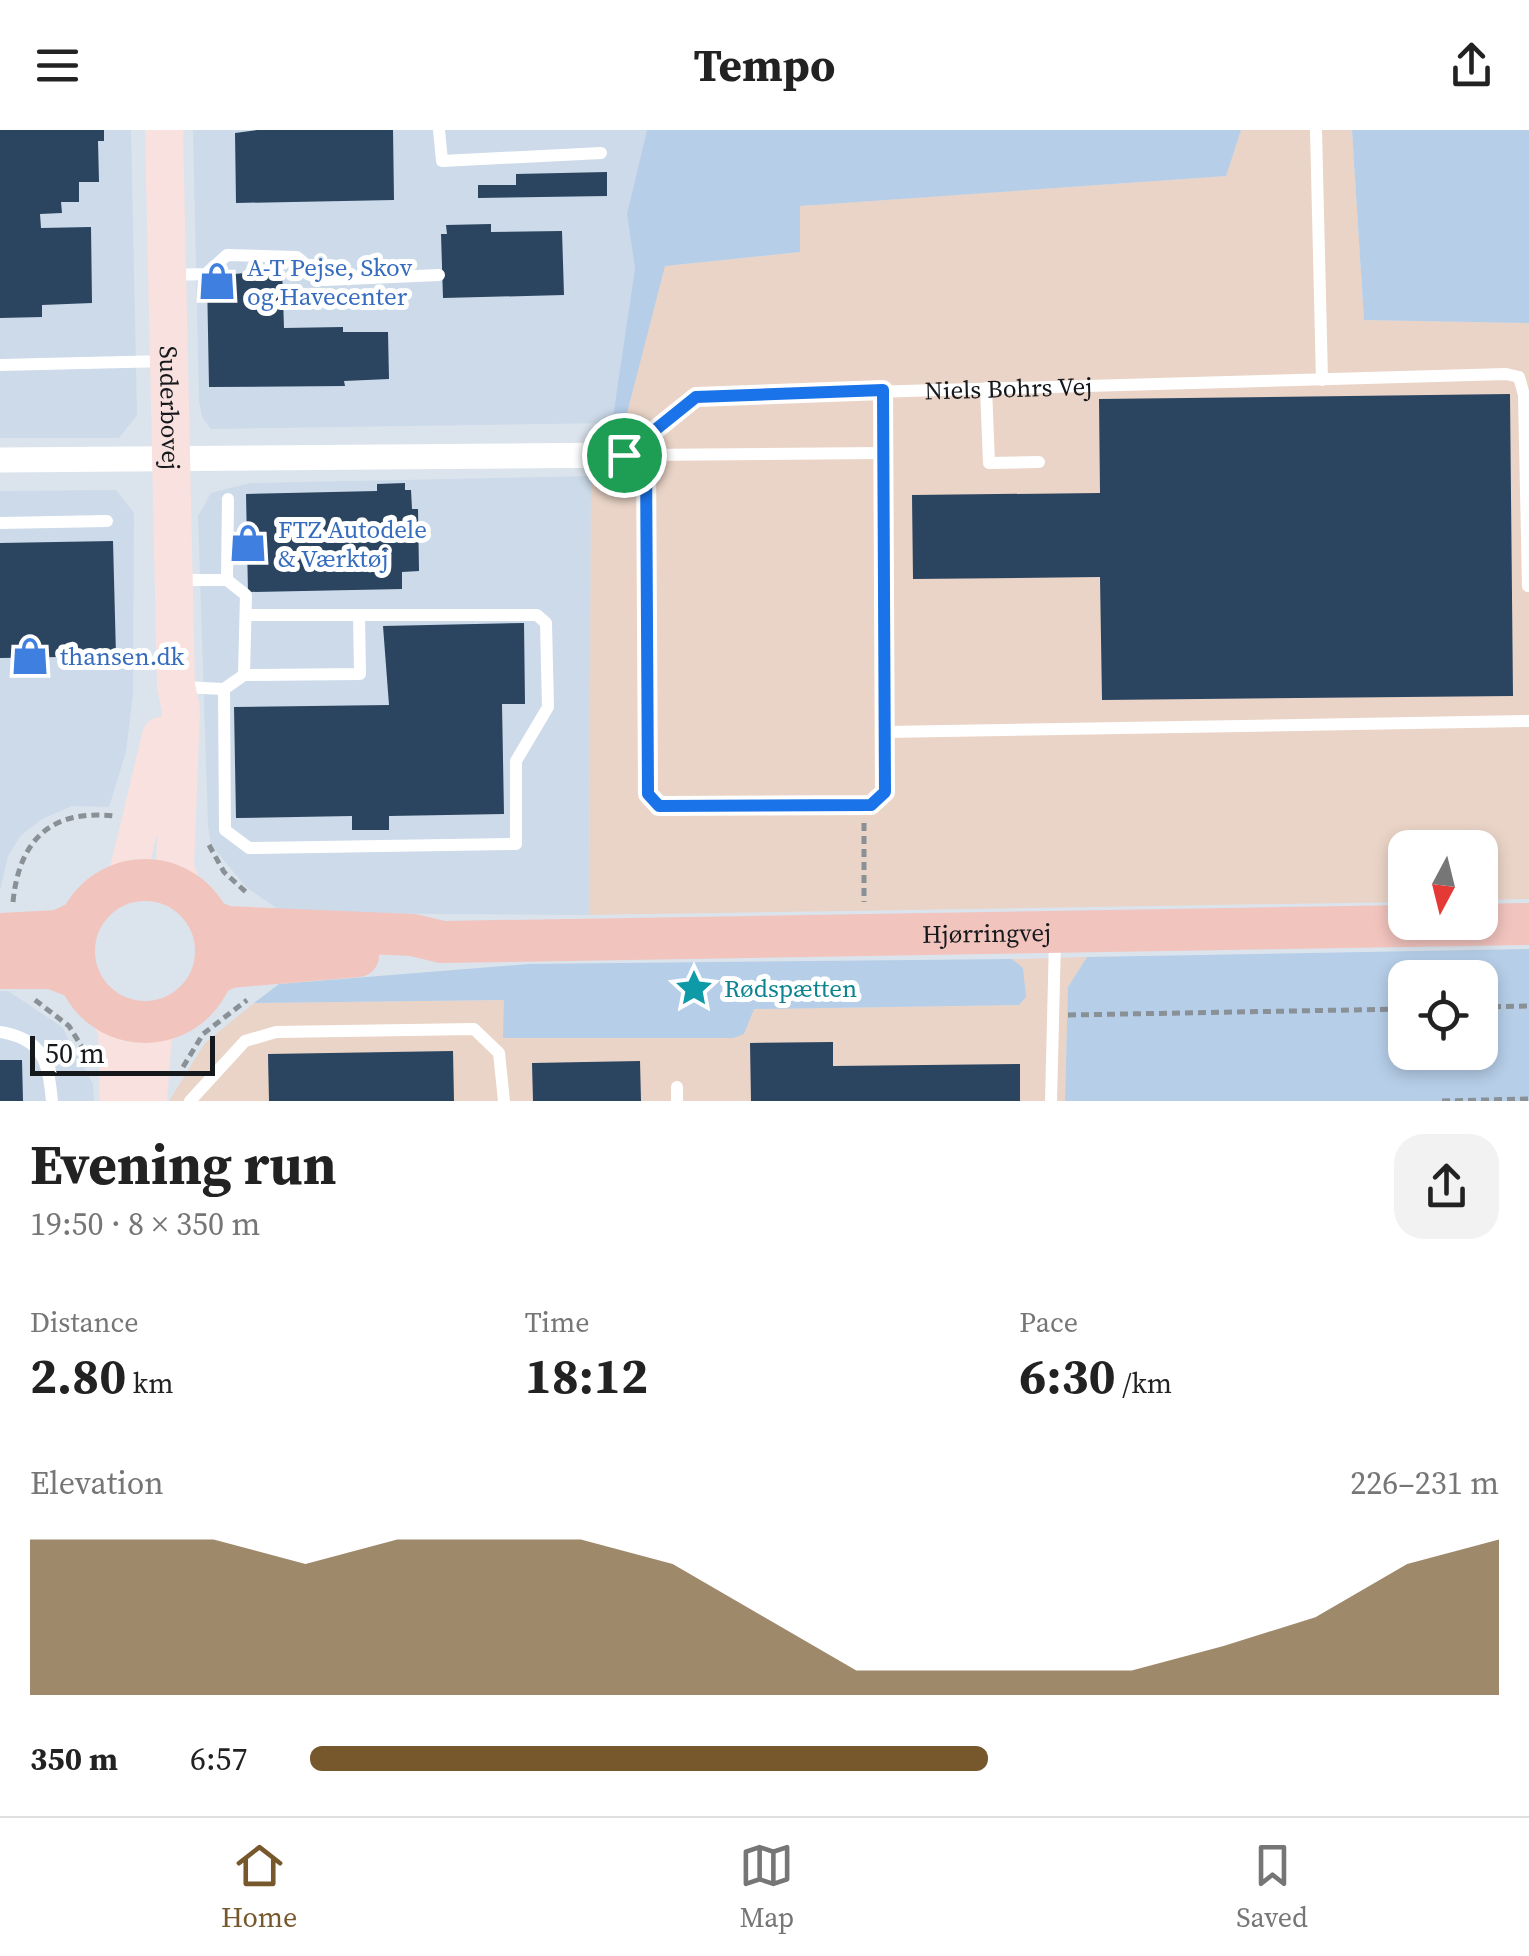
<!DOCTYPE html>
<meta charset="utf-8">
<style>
body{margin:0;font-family:"Source Serif 4",serif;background:#f2f2f2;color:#222;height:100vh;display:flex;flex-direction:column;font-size:38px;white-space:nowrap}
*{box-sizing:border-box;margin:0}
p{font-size:32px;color:#767676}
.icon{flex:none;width:55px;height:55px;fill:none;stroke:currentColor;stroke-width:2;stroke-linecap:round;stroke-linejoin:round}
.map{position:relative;height:971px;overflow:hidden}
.sheet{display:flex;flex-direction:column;background:#fff;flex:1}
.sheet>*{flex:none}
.needle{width:65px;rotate:187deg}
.buttons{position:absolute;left:1388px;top:700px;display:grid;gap:20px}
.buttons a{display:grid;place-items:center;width:110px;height:110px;border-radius:20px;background:#fff;box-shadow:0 5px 15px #0003;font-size:50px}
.scale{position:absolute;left:30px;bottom:25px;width:185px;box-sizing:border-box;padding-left:10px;border:5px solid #16191c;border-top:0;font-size:28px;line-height:35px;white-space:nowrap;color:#16191c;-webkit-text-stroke:8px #fff;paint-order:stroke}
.pin{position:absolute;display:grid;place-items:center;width:85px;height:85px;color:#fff;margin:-42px;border:5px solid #fff;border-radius:50%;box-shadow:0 2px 10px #0007}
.round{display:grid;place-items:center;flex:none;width:105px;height:105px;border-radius:30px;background:#f2f2f2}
.head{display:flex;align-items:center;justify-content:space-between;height:170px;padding:0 30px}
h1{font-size:55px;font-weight:700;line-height:75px}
.stats{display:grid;grid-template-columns:repeat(3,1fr);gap:15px;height:170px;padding:10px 30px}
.stats div{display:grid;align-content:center}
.stats b{font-size:50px;font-weight:700}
.stats small{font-size:28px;font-weight:400}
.stats p{font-size:28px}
.chart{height:280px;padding:20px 30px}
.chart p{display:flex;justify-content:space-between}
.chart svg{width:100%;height:180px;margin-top:10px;fill:#77582d;opacity:.7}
ul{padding:0 30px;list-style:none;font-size:32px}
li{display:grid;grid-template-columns:160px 120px 1fr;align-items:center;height:75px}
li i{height:25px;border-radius:12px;background:#77582d}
header{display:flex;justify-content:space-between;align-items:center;height:130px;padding:0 30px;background:#fff;font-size:45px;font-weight:700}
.dock{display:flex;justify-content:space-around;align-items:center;height:140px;border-top:2px solid #e0e0e0;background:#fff;font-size:28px;color:#767676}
.dock a{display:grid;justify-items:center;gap:5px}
.dock .selected{color:#77582d}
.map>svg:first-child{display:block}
.built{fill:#ccdae9}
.industrial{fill:#ead4c7}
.green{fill:#b6cee8;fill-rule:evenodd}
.building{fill:#2b445f}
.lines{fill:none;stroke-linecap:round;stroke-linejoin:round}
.path{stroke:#899096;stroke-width:5;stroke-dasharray:8 5;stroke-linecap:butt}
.lane{stroke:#fff;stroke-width:12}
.street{stroke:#fff;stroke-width:25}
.secondary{stroke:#f8e1df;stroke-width:38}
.primary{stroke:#f2c4be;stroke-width:42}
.route-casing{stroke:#fff;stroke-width:20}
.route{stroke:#1a73e8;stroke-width:12}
.labels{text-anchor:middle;stroke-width:10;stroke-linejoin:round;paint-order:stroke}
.shop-label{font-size:25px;fill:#366cbe;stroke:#fff;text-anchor:start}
.street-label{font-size:25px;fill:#16191c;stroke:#fff}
.culture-label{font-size:25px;fill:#0d838f;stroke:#fff;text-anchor:start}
</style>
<header><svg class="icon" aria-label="menu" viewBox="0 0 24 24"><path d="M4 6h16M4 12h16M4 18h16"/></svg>Tempo<svg class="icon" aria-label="share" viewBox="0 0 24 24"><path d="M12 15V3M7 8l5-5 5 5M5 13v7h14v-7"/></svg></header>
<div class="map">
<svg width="1529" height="971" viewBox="0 0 1529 971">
<rect width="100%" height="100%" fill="#dbe4ed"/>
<!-- built -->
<g class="built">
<polygon points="0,0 131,0 137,285 119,308 0,308"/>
<polygon points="193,0 647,0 627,84 635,137 612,293 211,299 202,287 199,271"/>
<polygon points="591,346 589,785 325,783 278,779 246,757 211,715 208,696 198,386 211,363 250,353"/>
<polygon points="116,360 134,383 133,564 126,622 109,677 72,676 42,689 21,705 8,726 0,761 0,361"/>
<polygon points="0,861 8,861 62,897 93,954 94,971 0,971"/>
</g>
<!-- industrial -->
<g class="industrial">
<polygon points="1241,0 1352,0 1364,190 1529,193 1529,769 1480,770 1480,718 1405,718 1405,772 589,785 591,346 612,293 625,291 664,136 800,122 800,76 1225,46"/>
<polygon points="1087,827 1068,857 1065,971 169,971 205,913 254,873 504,870 504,908 744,904 753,879 1018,875 1023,839 1012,829"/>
</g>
<!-- green -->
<g class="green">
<polygon points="647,0 1241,0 1226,46 800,76 800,122 665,136 625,291 612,293 635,138 627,84"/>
<polygon points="1352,0 1529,0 1529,193 1364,190"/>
<path d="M 1529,819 L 1529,971 L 1065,971 L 1068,857 L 1087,827 ZM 1405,848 L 1480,848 L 1480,922 L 1405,922 Z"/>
<polygon points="1012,829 1023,838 1026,867 1019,875 754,879 744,904 733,908 503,908 504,870 254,873 279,854 529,834"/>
</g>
<!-- building -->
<g class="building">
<polygon points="0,0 104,0 104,11 98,11 99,52 79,52 79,72 61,72 62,83 40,84 41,98 91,97 92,173 42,175 42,187 0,188"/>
<polygon points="257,0 393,0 394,70 236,73 235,3"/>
<polygon points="607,42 607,66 478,68 478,55 516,55 516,44"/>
<polygon points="491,94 491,102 562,101 564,165 443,168 441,104 447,104 446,95"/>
<polygon points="282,139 284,198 343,197 343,202 388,202 389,249 344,251 345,256 209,257 207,147"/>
<polygon points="1510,264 1513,566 1102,570 1100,447 913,449 912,365 1100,363 1099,269"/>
<polygon points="405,353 405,360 411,360 412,379 418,379 419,441 402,442 402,459 248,462 246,364 377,361 377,354"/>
<polygon points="113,411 116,526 0,528 0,413"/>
<polygon points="524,493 525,574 502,574 504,684 389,686 389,700 352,700 352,686 236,688 234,577 389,575 383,496"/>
<polygon points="833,912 833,936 1020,934 1020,971 751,971 750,913"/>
<polygon points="453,921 454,971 269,971 268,924"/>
<polygon points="0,930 22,930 23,971 0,971"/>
<polygon points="640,931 641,971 533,971 532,933"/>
</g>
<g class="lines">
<!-- path -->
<g class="path">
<polyline points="864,693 864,772"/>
<polyline points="209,715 224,742 248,764"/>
<path d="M 13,772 C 19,710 51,679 114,686"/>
<polyline points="35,870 69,896 85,922"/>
<polyline points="1480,877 1529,876"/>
<polyline points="1068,885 1405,879"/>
<polyline points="183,937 203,904 247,870"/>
<polyline points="1442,971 1529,969"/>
</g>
<!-- lane -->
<g class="lane">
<polyline points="439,0 442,31 601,23"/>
<polyline points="1316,0 1322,250"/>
<polyline points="170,145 206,144 227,125 297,127 324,150 439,145"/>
<polyline points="0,235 167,231"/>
<polyline points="986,258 989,333 1039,332"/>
<path id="s1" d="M 624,325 L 696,267 L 1506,244 L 1519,247 L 1524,265 L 1528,456"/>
<polyline points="641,325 883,323"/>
<polyline points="646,325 648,664 659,676 871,675 885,662 883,260"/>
<polyline points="228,369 227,450 246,465 244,545 224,559 225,700 249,718 516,714 516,631 548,577 546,493 537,485 246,485"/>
<polyline points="0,393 107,391"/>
<polyline points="177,450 227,450"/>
<polyline points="244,545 360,544 359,485"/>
<polyline points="181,557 224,559"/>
<polyline points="885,602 1529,591"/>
<path d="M 0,902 C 43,909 48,931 52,971"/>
<polyline points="677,957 677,971"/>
<polyline points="190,971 245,911 276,902 474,899 499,923 504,971"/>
<polyline points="1051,971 1055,810"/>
</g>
<!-- street -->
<polyline class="street" points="0,330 624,325"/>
<!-- secondary -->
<g class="secondary">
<path id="s2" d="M 164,0 L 176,556 L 181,580 L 175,738 L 183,760"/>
<polyline points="126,752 161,606"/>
<polyline points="108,882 117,900 119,971"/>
<polyline points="148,971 153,905 165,889"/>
</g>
<!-- primary -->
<g class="primary">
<circle cx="145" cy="821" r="71"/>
<path id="s3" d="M 209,790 L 226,797 L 413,805 L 442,812 L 1529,794"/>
<polyline points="0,804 59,801 80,791"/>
<polyline points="0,838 52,838 80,849"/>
<polyline points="212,845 229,837 358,826"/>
</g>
</g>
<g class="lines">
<!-- route casing -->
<g class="route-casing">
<polygon id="route" points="883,260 885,662 871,675 659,676 648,664 646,324 624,325 696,267"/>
</g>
<!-- route -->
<use href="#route" class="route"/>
</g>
<!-- icons -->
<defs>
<g id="shop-bare" transform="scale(3)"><path d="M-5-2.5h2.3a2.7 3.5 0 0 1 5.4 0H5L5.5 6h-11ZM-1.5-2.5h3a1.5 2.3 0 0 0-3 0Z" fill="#3f7fe0" stroke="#fff" stroke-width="2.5" paint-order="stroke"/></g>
<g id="sight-bare" transform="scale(3)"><path d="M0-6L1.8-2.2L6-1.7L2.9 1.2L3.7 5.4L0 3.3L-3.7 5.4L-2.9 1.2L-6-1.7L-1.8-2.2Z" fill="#0f9aa8" stroke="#fff" stroke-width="2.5" paint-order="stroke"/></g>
</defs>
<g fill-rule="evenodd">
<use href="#shop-bare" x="217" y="151"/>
<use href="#shop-bare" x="248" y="413"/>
<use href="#shop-bare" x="30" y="526"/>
<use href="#sight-bare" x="694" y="858"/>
</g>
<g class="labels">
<!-- shop labels -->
<g class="shop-label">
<text x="247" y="146">A-T Pejse, Skov<tspan x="247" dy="29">og Havecenter</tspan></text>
<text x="278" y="408">FTZ Autodele<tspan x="278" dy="29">&amp; Værktøj</tspan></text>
<text x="60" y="535">thansen.dk</text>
</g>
<!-- street labels -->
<g class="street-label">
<text dy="9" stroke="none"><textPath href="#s1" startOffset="405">Niels Bohrs Vej</textPath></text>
<text dy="9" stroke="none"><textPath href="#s2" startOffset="278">Suderbovej</textPath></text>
<text dy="9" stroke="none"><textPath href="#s3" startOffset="780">Hjørringvej</textPath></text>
</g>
<!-- culture labels -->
<g class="culture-label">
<text x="724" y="867">Rødspætten</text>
</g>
</g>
</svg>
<div class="buttons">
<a><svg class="needle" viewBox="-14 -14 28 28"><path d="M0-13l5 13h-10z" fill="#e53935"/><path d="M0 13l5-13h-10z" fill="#767676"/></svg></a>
<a><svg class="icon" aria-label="locate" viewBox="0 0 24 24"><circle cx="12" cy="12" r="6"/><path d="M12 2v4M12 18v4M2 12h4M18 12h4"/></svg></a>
</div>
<div class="scale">50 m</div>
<div class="pin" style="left:624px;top:325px;background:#1e9e55"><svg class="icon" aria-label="arrive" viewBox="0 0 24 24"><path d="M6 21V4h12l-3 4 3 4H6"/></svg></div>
</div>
<section class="sheet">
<div class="head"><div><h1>Evening run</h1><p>19:50 · 8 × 350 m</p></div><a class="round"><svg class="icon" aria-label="share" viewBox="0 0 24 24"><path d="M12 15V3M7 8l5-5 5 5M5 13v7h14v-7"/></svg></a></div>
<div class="stats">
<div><p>Distance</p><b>2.80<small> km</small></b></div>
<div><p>Time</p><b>18:12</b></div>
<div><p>Pace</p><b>6:30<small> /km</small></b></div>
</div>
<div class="chart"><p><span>Elevation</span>226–231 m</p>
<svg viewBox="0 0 160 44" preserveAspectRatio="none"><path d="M0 44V6L10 6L20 6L30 12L40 6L50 6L60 6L70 12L80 25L90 38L100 38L110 38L120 38L130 32L140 25L150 12L160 6V44z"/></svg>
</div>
<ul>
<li><b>350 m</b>6:57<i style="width:57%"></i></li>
</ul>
</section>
<nav class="dock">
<a class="selected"><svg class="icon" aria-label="home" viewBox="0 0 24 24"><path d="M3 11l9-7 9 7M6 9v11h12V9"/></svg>Home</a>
<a><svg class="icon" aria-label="map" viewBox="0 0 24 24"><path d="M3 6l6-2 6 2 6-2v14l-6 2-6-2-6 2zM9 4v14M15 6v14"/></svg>Map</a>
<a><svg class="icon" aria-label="saved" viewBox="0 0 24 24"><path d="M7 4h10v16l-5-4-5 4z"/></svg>Saved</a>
</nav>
